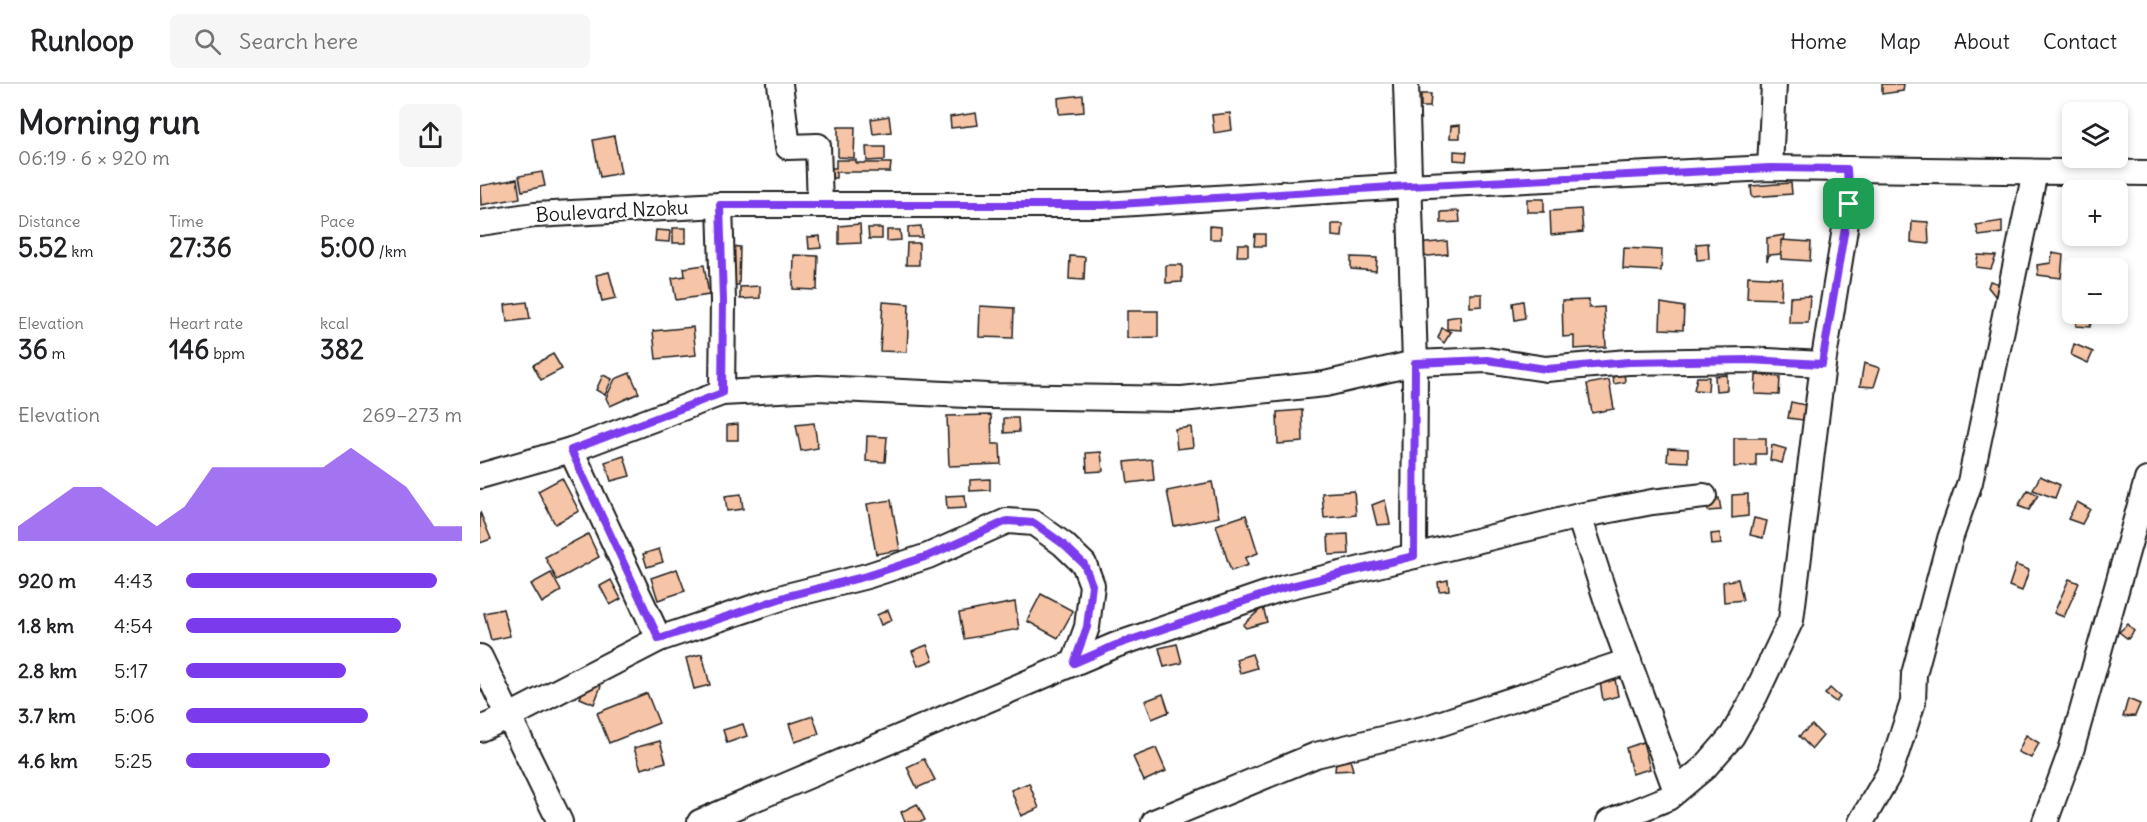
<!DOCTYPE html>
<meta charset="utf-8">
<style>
body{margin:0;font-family:Delius,sans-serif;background:#f6f6f6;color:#202124;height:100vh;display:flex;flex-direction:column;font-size:22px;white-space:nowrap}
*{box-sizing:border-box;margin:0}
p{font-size:20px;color:#757577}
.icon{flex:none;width:33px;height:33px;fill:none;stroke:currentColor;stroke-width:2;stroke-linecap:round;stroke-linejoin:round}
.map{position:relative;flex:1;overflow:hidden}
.sheet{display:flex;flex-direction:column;background:#fff;width:480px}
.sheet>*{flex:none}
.fabs{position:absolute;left:1582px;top:18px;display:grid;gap:12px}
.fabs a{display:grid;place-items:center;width:66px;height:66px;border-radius:9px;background:#fff;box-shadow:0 3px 9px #0003;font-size:30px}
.pin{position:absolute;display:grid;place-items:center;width:51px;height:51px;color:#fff;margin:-26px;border-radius:12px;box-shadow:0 3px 9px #0006}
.round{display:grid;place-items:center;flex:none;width:63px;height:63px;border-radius:9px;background:#f6f6f6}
.headline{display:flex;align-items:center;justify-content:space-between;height:102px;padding:0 18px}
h1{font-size:33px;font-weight:800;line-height:45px}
.metrics{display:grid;grid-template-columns:repeat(3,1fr);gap:9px;height:102px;padding:6px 18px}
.metrics div{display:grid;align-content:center}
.metrics b{font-size:26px;font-weight:800}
.metrics small{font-size:16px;font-weight:400}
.metrics p{font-size:16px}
.chart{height:168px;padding:12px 18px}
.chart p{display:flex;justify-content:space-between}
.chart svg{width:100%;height:108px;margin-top:6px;fill:#7c3aed;opacity:.7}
ul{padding:0 18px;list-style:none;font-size:20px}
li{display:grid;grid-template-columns:96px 72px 1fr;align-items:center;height:45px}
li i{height:15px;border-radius:8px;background:#7c3aed}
header{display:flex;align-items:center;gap:36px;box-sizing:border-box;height:84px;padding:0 30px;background:#fff;border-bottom:2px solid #e0e0e0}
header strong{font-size:28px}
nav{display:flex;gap:33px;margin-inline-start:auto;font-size:21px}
.search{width:420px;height:54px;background:#f6f6f6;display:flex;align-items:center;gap:15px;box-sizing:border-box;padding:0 21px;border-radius:9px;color:#757577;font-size:22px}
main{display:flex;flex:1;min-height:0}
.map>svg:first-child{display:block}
.building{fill:#f6c4a6;stroke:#1c1c1c;stroke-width:1.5}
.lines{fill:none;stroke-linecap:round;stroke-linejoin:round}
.minor-casing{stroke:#1c1c1c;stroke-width:28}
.minor{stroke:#fff;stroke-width:24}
.route-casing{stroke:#fff;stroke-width:12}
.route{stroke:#7c3aed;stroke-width:8}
.labels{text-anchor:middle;stroke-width:4.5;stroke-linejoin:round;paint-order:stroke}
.street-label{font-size:20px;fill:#1c1c1c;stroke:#fff}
</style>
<header>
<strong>Runloop</strong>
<div class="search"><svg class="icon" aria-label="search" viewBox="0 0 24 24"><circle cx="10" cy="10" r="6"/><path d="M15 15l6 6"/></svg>Search here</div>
<nav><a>Home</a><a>Map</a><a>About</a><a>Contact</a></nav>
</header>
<main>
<section class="sheet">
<div class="headline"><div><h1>Morning run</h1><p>06:19 · 6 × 920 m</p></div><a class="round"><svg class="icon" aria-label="share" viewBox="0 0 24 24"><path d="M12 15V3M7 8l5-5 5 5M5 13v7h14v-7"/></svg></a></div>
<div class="metrics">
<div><p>Distance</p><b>5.52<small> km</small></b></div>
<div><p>Time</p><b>27:36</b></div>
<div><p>Pace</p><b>5:00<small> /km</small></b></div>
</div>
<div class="metrics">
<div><p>Elevation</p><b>36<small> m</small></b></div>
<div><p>Heart rate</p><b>146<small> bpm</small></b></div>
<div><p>kcal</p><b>382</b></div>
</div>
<div class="chart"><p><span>Elevation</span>269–273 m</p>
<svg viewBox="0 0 160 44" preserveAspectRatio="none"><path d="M0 44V38L10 30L20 22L30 22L40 30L50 38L60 30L70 14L80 14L90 14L100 14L110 14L120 6L130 14L140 22L150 38L160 38V44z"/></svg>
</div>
<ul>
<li><b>920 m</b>4:43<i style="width:91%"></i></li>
<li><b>1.8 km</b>4:54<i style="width:78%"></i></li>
<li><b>2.8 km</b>5:17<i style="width:58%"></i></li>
<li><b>3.7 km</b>5:06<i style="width:66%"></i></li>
<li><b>4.6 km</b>5:25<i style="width:52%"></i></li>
</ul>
</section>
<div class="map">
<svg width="1667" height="738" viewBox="0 0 1667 738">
<rect width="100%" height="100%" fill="#fff"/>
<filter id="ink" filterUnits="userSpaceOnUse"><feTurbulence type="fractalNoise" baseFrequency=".0167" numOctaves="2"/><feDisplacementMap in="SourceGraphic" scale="12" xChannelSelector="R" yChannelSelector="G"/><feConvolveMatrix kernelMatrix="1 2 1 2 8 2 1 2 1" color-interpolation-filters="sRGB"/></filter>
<g filter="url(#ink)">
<!-- building -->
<g class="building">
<polygon points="1402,0 1424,0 1423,7 1402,10"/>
<polygon points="941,10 951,10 950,23 941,23"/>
<polygon points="603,11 604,28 579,30 578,14"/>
<polygon points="496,29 498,41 471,44 470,33"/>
<polygon points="750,29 752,46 734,49 732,31"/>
<polygon points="409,32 411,48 393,50 391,35"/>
<polygon points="980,41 980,54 970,54 971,42"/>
<polygon points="358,43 375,43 374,74 358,73"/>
<polygon points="134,52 141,89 120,93 113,56"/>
<polygon points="386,63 405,63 405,76 387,77"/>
<polygon points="974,67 987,68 986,77 974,76"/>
<polygon points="356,76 376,76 376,79 411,79 410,88 356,88 356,94 347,94 347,84 356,84"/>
<polygon points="62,88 65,102 42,107 39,92"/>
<polygon points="37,95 40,114 1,121 0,102"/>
<polygon points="1311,99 1312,110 1272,113 1271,102"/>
<rect x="1047" y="115" width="17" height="13"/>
<polygon points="1101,125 1103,148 1071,151 1070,127"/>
<polygon points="979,127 980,138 961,139 961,128"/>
<polygon points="1432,137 1448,138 1449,160 1431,158"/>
<polygon points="1522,137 1522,149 1499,152 1496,141"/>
<polygon points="380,140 381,159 359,160 359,142"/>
<polygon points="852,140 863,140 862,153 852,152"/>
<polygon points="441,142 442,153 428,153 428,143"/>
<polygon points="730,142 741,143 741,155 730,155"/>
<rect x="193" y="144" width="13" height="15"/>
<polygon points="388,144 402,144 402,155 389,155"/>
<polygon points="176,146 190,147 189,158 175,157"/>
<polygon points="407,146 420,146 421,156 407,157"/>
<polygon points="775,150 785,150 785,162 774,162"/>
<polygon points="1305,151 1301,170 1289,171 1287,177 1287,154"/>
<polygon points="340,152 341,164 329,165 328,153"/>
<polygon points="1301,156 1331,158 1330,177 1301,175"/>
<polygon points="967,157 968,170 939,173 937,160"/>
<polygon points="427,159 439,159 439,181 426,181"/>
<polygon points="1228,159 1229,175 1217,176 1216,160"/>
<polygon points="758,160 768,160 768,172 757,172"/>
<polygon points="249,162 260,163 259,201 248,201"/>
<polygon points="1144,164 1182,166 1181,187 1143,185"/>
<polygon points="1572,169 1583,171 1581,194 1558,191 1557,181 1571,179"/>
<polygon points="314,171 338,172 337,206 313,205"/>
<polygon points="1498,171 1516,172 1511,185 1496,183"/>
<polygon points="590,172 605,173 604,196 589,195"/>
<polygon points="871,173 897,174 896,187 871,185"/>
<polygon points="224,181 229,211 196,216 192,194 205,192 204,184"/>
<polygon points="686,181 702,181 702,198 686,199"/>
<polygon points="129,188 136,214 122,217 116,191"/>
<polygon points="1268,192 1302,194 1301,215 1267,214"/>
<polygon points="1510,197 1529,203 1523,222 1508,203"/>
<polygon points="280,202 280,214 260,215 260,203"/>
<polygon points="990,210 1002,210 1002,222 990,223"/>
<polygon points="1330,212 1328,239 1309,239 1310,213"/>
<polygon points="1109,216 1109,224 1124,223 1126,263 1094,265 1094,252 1083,253 1082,217"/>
<polygon points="1043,217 1045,234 1035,236 1033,219"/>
<polygon points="47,218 50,235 27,238 25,221"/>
<polygon points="403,218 429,220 427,268 400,267"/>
<polygon points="1181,219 1204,223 1203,246 1180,245"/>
<polygon points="500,222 534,224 533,254 499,253"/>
<polygon points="647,227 678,227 678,253 647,254"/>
<polygon points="1598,230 1613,230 1610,243 1596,242"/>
<polygon points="980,232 981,246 967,245 967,234"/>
<polygon points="213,243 216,271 176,275 173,247"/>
<polygon points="962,244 971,248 964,259 958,254"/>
<polygon points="1594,260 1613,268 1608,279 1591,271"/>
<polygon points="73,270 82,285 61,296 53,281"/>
<polygon points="1384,279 1400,284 1394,303 1380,302"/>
<polygon points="1144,288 1145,298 1134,300 1132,290"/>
<polygon points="150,289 159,309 130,322 126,314 135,295"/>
<polygon points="123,291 132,295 125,311 116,306"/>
<polygon points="1247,291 1247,306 1236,307 1235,292"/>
<polygon points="1276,291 1300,293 1299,311 1275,310"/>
<polygon points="1217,293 1229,293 1228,307 1214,306"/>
<polygon points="1129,296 1134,325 1112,329 1107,300"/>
<polygon points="1311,318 1325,321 1323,336 1308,334"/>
<polygon points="822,326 823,358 798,360 797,328"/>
<polygon points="511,331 512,360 520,360 521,380 469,382 467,332"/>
<polygon points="524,334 538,334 539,348 524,349"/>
<polygon points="334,339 338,364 321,367 316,341"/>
<polygon points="258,340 258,356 247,356 247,341"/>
<polygon points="711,343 713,363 697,365 695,345"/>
<polygon points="387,352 407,353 405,378 386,377"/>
<polygon points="1254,354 1286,354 1286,370 1276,370 1276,382 1254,383"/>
<polygon points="1292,361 1306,365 1302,379 1290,376"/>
<polygon points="1188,364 1208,365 1208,378 1187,377"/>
<polygon points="621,368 623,387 607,388 606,369"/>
<polygon points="144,372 150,392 131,397 125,378"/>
<polygon points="672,375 674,396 648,399 645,378"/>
<polygon points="1560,392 1580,401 1575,414 1553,406"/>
<polygon points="82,394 99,427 75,440 58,407"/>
<polygon points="510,395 510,406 490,407 490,396"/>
<polygon points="732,398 739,433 694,442 687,407"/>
<polygon points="1548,406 1558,411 1549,426 1538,422"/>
<polygon points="874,407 876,431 844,434 842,409"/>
<polygon points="261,410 263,425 247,427 245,412"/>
<polygon points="1268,410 1268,432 1252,434 1252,411"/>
<polygon points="485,411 486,424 467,425 466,412"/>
<polygon points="1239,414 1241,426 1228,427 1227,415"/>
<polygon points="411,416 420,466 396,470 387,420"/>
<polygon points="905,416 910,440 897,441 892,421"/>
<polygon points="1597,418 1610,425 1602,440 1588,435"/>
<polygon points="0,428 11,455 0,459"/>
<polygon points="766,431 778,469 765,474 768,481 751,487 736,441"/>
<polygon points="1274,434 1287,437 1283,454 1270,451"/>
<polygon points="1240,449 1241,460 1232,461 1231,450"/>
<polygon points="108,450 119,473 77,496 65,473"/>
<polygon points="868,450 869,470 849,471 848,451"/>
<polygon points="179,465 183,478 167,483 163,470"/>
<polygon points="1536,481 1549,486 1542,507 1529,502"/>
<polygon points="197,485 205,507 178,516 171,494"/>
<polygon points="71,489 81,507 62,519 51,500"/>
<polygon points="1258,495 1263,516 1244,518 1243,498"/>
<polygon points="1589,495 1599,499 1584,533 1574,529"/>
<polygon points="131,496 141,515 130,521 120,502"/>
<polygon points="968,496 969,506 959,507 958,498"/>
<polygon points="561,510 593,527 578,554 547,537"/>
<polygon points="535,518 539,545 484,555 479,529"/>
<polygon points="783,523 787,538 766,544 763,541"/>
<polygon points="23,525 30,552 11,556 4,529"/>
<polygon points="408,526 412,536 401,541 397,531"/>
<polygon points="1648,540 1654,547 1648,555 1639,548"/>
<polygon points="697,560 702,579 684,583 679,564"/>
<polygon points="447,561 453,576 438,582 432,567"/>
<polygon points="222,570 230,601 214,605 206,574"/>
<polygon points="772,570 777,584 760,589 756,575"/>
<polygon points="1135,595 1138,612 1123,616 1120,598"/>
<polygon points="107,597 121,602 114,620 100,614"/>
<polygon points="1350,604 1360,613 1356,618 1345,610"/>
<polygon points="167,609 179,639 129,659 117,629"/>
<polygon points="683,610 689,628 672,635 665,617"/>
<polygon points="1648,615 1660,620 1655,632 1643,633"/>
<polygon points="333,632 339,650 315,658 309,640"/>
<polygon points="263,640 267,652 247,659 243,646"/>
<polygon points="1332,641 1343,652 1332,665 1319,652"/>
<polygon points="1546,651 1559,659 1551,674 1538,668"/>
<polygon points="180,657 186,678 161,685 154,664"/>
<polygon points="1163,658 1170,685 1152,690 1146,664"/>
<polygon points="676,664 686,687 664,697 653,673"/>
<polygon points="869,672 873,686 855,687 856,678"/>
<polygon points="444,675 455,696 437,704 427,683"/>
<polygon points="549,699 559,724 541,732 531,706"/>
<polygon points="437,720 445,736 441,738 425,738 421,728"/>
</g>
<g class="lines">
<!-- minor casing -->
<g class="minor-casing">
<g id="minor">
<polyline points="300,0 308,63 338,62 340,121"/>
<polyline points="926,0 935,279 934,472"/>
<polyline points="1290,84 1294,0"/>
<polyline points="240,121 243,217 242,309"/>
<polyline points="0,139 55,131 240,121 623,121 928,102 1290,84 1667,89"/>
<polyline points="91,366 179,555"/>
<polyline points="0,392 91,366 242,309 338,304 508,312 702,315 845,300 935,279 1007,276 1066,285 1148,278 1269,276 1343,280"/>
<polyline points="1099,432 1128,521 1196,707"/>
<polyline points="0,573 80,738"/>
<polyline points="0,645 30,632 179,555 307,512 387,492 448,472 527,437 554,439 583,460 604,480 612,501 607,543 594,579"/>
<polyline points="220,738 636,561 803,504 1099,432 1172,418 1224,412"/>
<polyline points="674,738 836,671 947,644 1149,577"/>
<polyline points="1129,738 1188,714 1225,683 1252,652 1275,612 1311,536 1343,280 1369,120 1367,85"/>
<polyline points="1381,738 1410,688 1433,618 1434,590 1470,455 1490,398 1555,88"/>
<polyline points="1565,738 1591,667 1667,396"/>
</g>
</g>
<!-- minor -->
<use href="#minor" class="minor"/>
</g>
</g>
<g class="lines" filter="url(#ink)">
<!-- route casing -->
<g class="route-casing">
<polygon id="route" points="1290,84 1367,85 1369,120 1342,280 1269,276 1149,278 1066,285 1007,276 935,279 934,472 803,504 636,561 594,579 607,543 612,501 604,480 583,460 554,439 527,437 448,472 387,492 308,512 179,555 91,366 242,309 243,217 240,121 623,121 928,102"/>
</g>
<!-- route -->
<use href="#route" class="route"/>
</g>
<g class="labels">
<!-- street labels -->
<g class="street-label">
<text transform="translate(132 127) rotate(-3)" y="7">Boulevard Nzoku</text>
</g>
</g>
</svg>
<div class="fabs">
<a><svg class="icon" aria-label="layers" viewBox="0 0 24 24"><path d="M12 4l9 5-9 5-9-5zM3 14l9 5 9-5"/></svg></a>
<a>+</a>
<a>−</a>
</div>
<div class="pin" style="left:1369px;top:120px;background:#1e9e55"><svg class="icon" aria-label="arrive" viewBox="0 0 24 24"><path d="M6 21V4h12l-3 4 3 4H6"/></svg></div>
</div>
</main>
